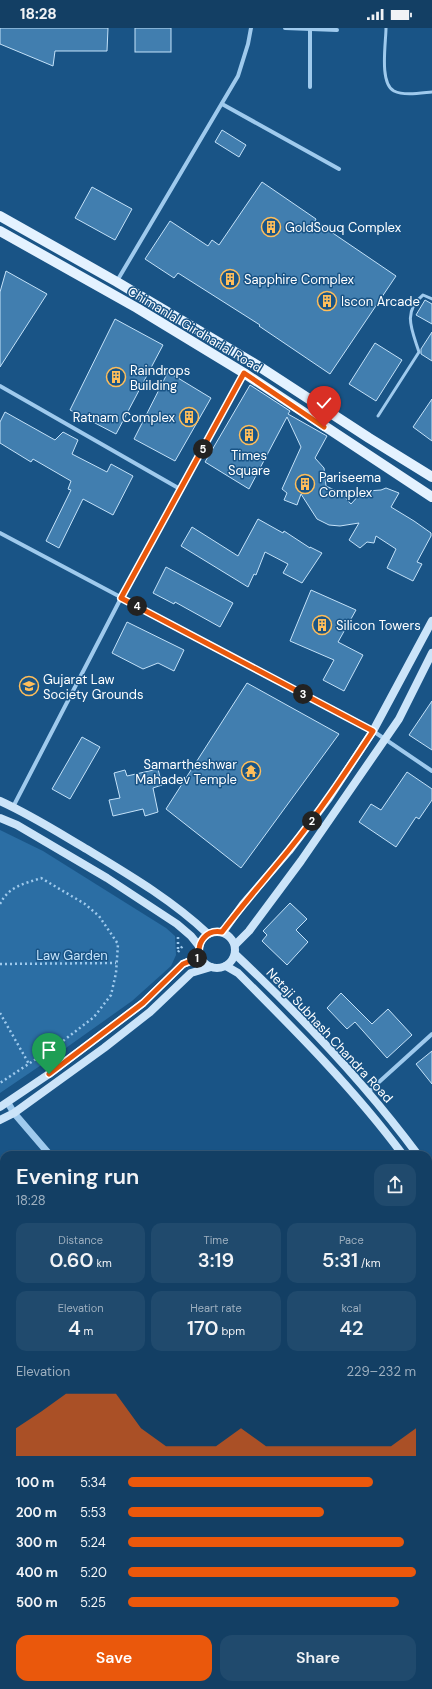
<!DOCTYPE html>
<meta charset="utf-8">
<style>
body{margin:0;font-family:"DM Sans",sans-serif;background:#204a6d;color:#f1f3f6;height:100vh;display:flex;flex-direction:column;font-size:15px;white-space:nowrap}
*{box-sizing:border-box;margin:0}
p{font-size:13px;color:#9dafbf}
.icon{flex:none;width:22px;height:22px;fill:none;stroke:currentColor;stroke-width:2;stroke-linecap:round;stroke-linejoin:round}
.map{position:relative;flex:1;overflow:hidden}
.sheet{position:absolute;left:0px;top:1123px;width:432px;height:538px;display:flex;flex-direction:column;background:#133f64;border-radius:12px 12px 0 0;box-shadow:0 1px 3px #0004,0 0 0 1px #325878}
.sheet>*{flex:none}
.pin{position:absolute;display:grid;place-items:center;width:34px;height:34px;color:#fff;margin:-41px -17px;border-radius:50% 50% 50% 0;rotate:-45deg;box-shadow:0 0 4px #0007}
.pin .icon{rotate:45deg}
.km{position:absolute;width:20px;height:20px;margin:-10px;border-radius:50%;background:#222;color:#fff;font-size:11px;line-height:20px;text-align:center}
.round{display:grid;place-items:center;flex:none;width:42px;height:42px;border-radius:12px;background:#204a6d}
.headline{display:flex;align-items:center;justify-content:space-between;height:68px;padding:0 16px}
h1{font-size:22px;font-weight:600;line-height:30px}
.figures{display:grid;grid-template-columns:repeat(3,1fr);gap:6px;height:68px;padding:4px 16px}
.figures div{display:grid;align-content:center;border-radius:10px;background:#204a6d;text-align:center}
.figures b{font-size:20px;font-weight:600}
.figures small{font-size:11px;font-weight:400}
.figures p{font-size:11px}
.chart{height:112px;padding:8px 16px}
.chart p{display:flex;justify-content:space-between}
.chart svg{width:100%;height:72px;margin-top:4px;fill:#ea580c;opacity:.7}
.cta{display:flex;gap:8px;margin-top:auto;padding:8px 16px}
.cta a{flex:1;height:46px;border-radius:12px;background:#ea580c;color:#fff;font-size:16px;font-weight:600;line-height:46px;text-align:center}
.cta a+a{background:#204a6d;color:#f1f3f6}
ul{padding:0 16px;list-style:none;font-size:13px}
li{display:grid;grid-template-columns:64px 48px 1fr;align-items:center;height:30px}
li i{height:10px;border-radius:5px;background:#ea580c}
.status{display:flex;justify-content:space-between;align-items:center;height:28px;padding:0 20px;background:#133f64;direction:ltr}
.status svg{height:11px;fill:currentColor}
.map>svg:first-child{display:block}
.green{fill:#2b6ea4}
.building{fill:#417eaf;stroke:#c4e2f9}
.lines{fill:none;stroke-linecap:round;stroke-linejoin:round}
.path{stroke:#9fcaed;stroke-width:2.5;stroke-dasharray:2 3;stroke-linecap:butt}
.service{stroke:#9fcaed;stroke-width:3}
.minor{stroke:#9fcaed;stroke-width:4}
.tertiary{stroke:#9fcaed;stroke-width:7}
.secondary{stroke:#cbe4f9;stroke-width:8}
.primary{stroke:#e4f2ff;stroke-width:10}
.route-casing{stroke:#fff;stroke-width:8}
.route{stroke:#ea580c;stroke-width:5}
.labels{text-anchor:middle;stroke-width:3;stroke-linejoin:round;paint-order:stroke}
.poi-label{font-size:13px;fill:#fff;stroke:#195486;text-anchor:start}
.street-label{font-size:13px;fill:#fff;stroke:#195486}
.park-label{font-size:13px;fill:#c4e2f9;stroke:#195486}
</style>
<div class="status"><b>18:28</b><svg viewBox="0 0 49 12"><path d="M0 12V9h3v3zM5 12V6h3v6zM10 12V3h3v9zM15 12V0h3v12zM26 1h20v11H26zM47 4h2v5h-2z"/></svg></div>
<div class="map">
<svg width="432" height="1661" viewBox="0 0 432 1661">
<rect width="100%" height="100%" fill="#195486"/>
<!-- green -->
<polygon class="green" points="0,802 43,823 166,900 175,908 176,927 171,938 132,973 56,1027 0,1065"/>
<!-- building -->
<g class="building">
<polygon points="0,0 108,0 107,23 55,23 53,38 0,16"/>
<rect x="135" y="0" width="36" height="24"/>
<polygon points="222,102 246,117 239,129 215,114"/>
<polygon points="262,154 316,191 315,193 396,248 330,346 259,298 260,297 178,245 174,250 145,231 170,193 208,218 212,212 219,217"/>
<polygon points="92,159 132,181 115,212 75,190"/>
<polygon points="6,243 47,266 0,339 0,264"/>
<polygon points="425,272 432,276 432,296 416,287"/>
<polygon points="115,291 163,317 116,406 70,382"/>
<polygon points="432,304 432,333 421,326 421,321"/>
<polygon points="375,315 402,332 376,373 349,356"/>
<polygon points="168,344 211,370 175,433 134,411"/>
<polygon points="250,357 290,383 288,386 327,408 315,430 324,440 326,458 341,465 351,476 361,465 367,463 381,462 386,460 399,465 391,479 414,493 431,505 431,508 417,534 422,536 413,553 387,540 396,521 376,508 374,515 367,514 360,520 349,512 359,495 340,498 329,497 317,491 301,466 297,477 284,472 287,465 282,461 301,419 287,389 249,461 205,434"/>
<polygon points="432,371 432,413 413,399"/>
<polygon points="5,384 55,412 63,404 78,412 72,426 107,444 111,436 133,448 113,487 83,471 59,520 46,513 71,462 68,461 71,453 33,431 31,434 0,415 0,394"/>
<polygon points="258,491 283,505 284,503 310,520 310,519 322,525 302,555 283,545 288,536 265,524 256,547 254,546 248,559 181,518 192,499 238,528"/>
<polygon points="166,539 233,575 220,599 175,574 174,576 153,565"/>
<polygon points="311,562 356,582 338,614 363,627 344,663 323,652 334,632 290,613"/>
<polygon points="127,594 184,622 174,643 158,635 143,641 112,625"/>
<polygon points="247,655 339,706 241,840 166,781"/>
<polygon points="432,673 432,722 409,707"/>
<polygon points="82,709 100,719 70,771 52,761"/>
<polygon points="158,741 162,757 153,760 158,784 145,788 143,781 113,788 109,772 120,770 114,745 125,742 127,748"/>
<polygon points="407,744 432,761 432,772 419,791 416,789 396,819 359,794 371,776 381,782"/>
<polygon points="290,875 307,891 296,902 308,914 287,937 262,913 267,907 263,903"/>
<polygon points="341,965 372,996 388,981 412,1007 387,1030 355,994 347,1001 327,980"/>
<polygon points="432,1023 432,1056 416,1036"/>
</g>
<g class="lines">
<!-- path -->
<g class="path">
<path d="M 0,876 C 9,858 24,856 41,850 L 85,876 L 99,888 L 118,916 L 116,945 L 111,967 L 94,989 L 63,1013 L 0,1055"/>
<polyline points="178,909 178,924 184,916"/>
<polyline points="0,936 116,935"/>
<polyline points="0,985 29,1036"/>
</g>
<!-- service -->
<g class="service">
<path d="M 386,0 C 386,15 379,55 394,63 C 404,68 421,65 432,64"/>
<path d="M 378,388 L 419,324 C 412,302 402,284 423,267 L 432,271"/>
</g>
<!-- minor -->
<g class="minor">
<polyline points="285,0 337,2"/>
<polyline points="310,59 310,1"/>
<polyline points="222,76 339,141"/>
<polyline points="117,253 238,48 248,16 251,0"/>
<polyline points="0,358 180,461"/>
<polyline points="0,505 373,703 432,743"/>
<polyline points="13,779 121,570 244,346"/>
<polyline points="368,1064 432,1006"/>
<polyline points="428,1324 432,1321"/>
<polyline points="428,1500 432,1491"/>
<polyline points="0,1548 4,1548"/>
<polyline points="428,1609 432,1610"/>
<polyline points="60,1661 60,1657"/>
<polyline points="227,1661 227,1657"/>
</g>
<!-- tertiary -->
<g class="tertiary">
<polyline points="8,1075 14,1085 50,1127"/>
<polyline points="393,1661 394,1657"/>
</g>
<!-- secondary -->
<g class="secondary">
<path d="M 0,773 C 29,786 56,803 83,819 C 126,845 171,871 208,906"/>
<polyline points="0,790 17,797 107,850 177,896 191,908 199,918"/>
<circle cx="217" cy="922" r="18"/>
<polyline points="223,904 243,876 289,823 329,770 373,703 432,593"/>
<polyline points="235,917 249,903 301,833 399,691 432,625"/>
<path d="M 235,926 C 301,988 364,1054 418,1127"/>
<path d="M 226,938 L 238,945 C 296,1003 354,1061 403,1127"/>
<polyline points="0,1079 49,1046 143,975 183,936 200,929"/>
<polyline points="0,1092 14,1085 104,1020 150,984 191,945 211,939"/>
<polyline points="428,1141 432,1146"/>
<polyline points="428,1161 432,1166"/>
</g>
<!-- primary -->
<g class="primary">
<polyline points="0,188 117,254 260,339 369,410 432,449"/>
<polyline points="0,203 137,280 244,345 432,469"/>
</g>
</g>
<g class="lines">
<!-- route casing -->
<g class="route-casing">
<path id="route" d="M 49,1046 L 143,975 L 183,936 L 200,929 C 196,914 207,901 222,904 C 243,876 266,850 288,823 C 319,785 346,744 373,703 L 121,570 L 244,345 L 324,399"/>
</g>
<!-- route -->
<use href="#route" class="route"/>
</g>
<!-- icons -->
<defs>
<g id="building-ring" transform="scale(1)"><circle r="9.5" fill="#195486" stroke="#ffbe5a" stroke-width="1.5"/><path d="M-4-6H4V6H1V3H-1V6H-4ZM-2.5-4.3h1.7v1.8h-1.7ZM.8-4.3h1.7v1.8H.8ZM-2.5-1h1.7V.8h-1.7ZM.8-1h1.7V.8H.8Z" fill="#ffbe5a"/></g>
<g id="university-ring" transform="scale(1)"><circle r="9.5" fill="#195486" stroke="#ffbe5a" stroke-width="1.5"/><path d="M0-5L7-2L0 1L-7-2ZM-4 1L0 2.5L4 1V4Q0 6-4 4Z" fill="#ffbe5a"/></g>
<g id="temple-ring" transform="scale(1)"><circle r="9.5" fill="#195486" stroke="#ffbe5a" stroke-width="1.5"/><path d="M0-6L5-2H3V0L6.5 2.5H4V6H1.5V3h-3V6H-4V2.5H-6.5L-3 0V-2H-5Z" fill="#ffbe5a"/></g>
</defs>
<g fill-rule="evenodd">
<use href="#building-ring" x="271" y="199"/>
<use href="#building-ring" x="230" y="251"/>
<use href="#building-ring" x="327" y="273"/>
<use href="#building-ring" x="116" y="349"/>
<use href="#building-ring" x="189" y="389"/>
<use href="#building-ring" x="249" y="407"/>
<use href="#building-ring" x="305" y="456"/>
<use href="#building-ring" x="322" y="597"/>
<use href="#university-ring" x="29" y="658"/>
<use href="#temple-ring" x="251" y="743"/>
</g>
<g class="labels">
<!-- poi labels -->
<g class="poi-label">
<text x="285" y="204">GoldSouq Complex</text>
<text x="244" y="256">Sapphire Complex</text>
<text x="341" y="278">Iscon Arcade</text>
<text x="130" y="347">Raindrops<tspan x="130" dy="15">Building</tspan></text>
<text x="175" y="394" text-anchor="end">Ratnam Complex</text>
<text x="249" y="432" text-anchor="middle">Times<tspan x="249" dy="15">Square</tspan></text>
<text x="319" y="454">Pariseema<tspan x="319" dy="15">Complex</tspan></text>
<text x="336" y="602">Silicon Towers</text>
<text x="43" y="656">Gujarat Law<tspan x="43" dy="15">Society Grounds</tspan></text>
<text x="237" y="741" text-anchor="end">Samartheshwar<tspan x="237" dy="15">Mahadev Temple</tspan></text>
</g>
<!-- street labels -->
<g class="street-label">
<text transform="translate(195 301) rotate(31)" y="5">Chimanlal Girdharlal Road</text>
<text transform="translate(330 1007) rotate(47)" y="5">Netaji Subhash Chandra Road</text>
</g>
<!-- park labels -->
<g class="park-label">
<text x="72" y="932">Law Garden</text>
</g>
</g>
</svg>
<div class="pin" style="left:49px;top:1046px;background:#1e9e55"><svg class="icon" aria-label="arrive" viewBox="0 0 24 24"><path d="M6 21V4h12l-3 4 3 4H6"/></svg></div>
<div class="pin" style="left:324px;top:399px;background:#d93025"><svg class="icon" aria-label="check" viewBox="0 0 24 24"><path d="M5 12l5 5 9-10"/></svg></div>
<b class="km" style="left:197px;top:930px">1</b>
<b class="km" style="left:312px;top:793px">2</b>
<b class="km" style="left:303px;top:666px">3</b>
<b class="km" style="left:137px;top:578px">4</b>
<b class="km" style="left:203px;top:421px">5</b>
<section class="sheet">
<div class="headline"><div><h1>Evening run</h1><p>18:28</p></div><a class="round"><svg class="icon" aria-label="share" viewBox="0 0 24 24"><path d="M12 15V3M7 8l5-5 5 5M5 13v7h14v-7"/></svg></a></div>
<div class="figures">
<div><p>Distance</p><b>0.60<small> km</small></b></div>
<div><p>Time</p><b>3:19</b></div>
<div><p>Pace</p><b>5:31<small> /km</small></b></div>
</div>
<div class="figures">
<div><p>Elevation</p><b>4<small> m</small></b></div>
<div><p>Heart rate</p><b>170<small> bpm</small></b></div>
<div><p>kcal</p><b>42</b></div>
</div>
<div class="chart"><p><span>Elevation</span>229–232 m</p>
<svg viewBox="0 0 160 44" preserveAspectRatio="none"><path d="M0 44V27L10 17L20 6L30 6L40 6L50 27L60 38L70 38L80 38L90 27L100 38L110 38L120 38L130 38L140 38L150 38L160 27V44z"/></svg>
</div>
<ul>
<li><b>100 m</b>5:34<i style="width:85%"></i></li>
<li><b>200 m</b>5:53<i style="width:68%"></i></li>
<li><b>300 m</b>5:24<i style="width:96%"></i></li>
<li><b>400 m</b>5:20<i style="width:100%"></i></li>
<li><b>500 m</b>5:25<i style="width:94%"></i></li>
</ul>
<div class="cta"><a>Save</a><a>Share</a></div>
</section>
</div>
